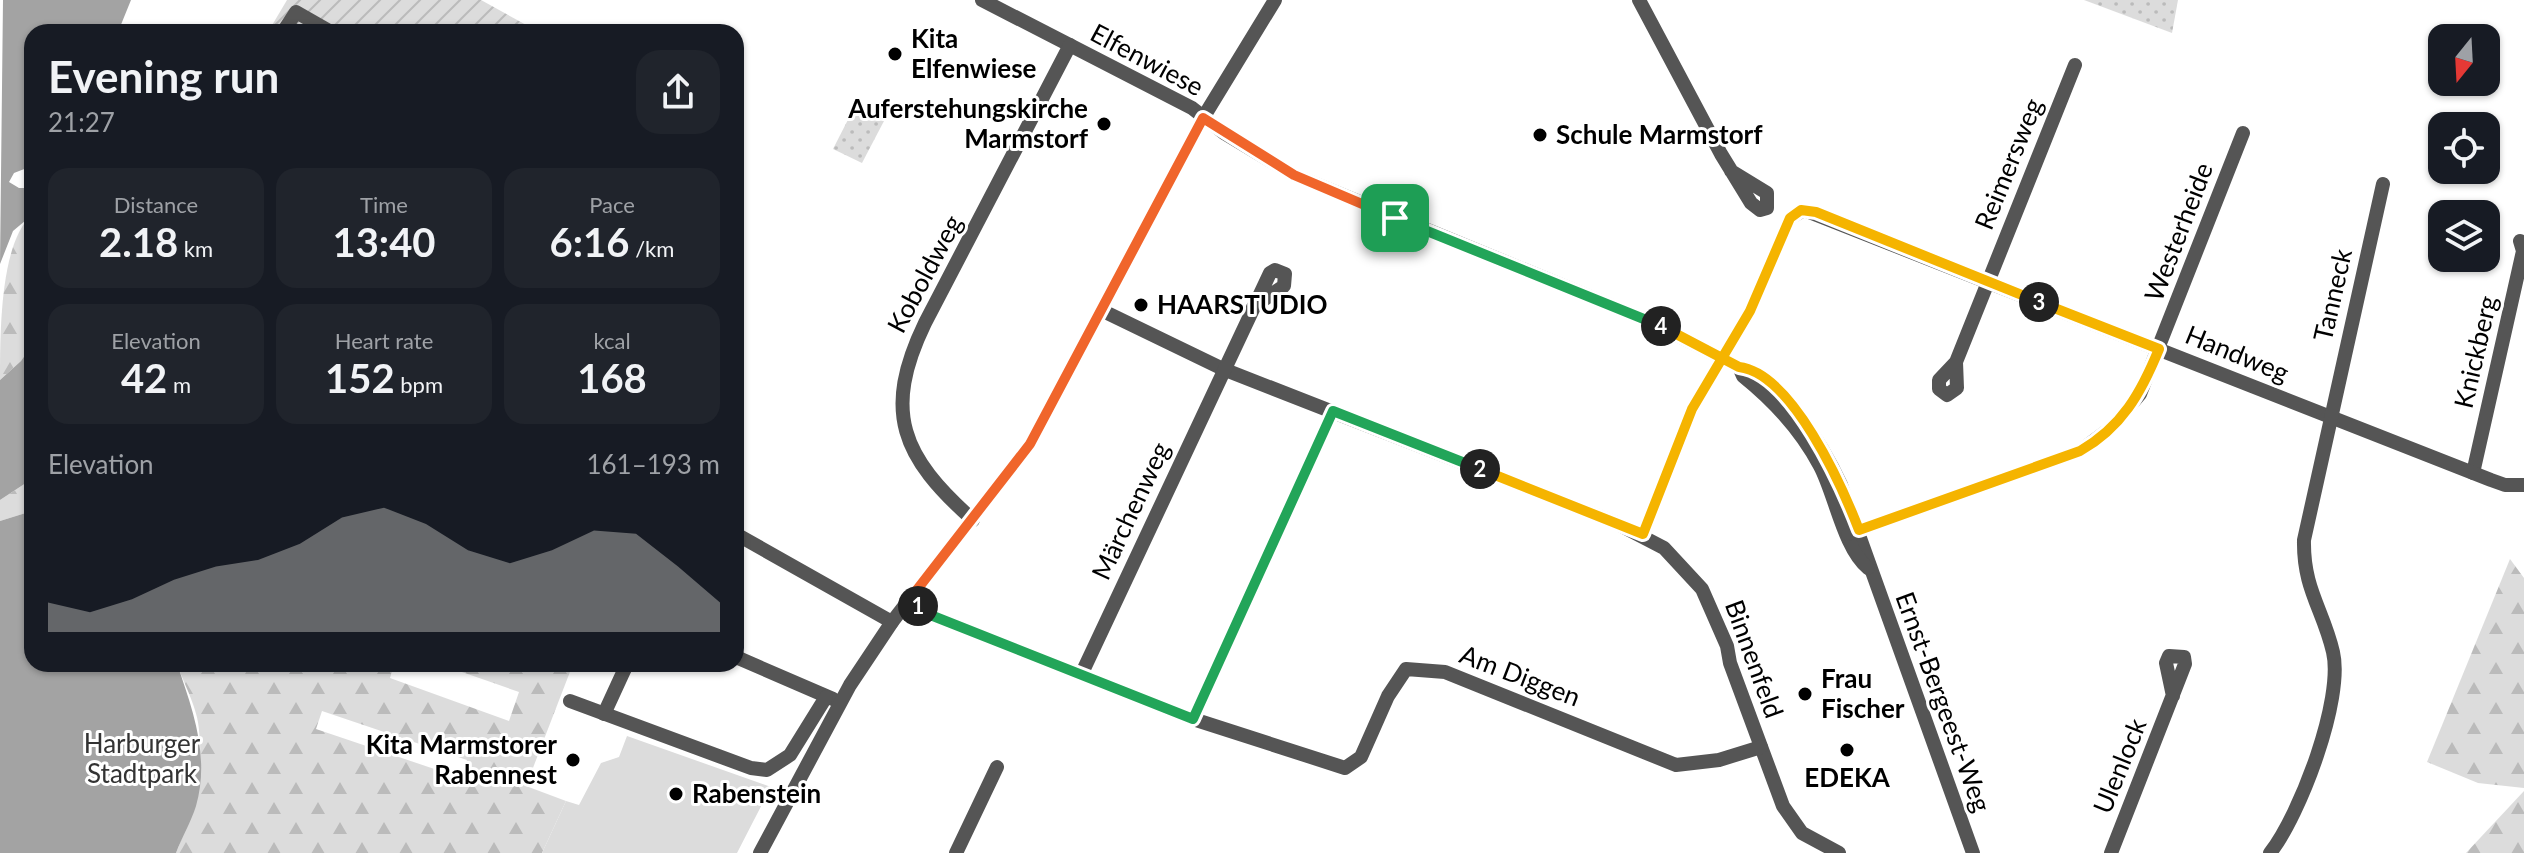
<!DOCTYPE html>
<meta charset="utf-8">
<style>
body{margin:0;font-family:Lato,sans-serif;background:#20242c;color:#f1f3f6;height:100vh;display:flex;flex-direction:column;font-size:30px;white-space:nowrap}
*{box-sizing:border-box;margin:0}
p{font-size:26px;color:#9ea1a6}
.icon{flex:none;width:44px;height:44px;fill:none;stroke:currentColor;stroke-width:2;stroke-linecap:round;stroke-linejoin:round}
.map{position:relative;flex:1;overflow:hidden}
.side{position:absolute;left:24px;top:24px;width:720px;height:648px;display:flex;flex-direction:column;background:#171b24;border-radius:24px;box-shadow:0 2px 6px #0004}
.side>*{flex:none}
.needle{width:52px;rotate:198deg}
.tools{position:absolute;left:2428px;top:24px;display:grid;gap:16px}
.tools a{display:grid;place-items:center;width:72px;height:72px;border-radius:16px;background:#171b24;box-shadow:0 2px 6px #0004;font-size:40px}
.pin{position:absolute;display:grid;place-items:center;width:68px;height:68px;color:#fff;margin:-34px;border-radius:16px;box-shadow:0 4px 12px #0006}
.km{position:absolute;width:40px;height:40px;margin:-20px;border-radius:50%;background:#222;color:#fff;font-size:22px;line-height:40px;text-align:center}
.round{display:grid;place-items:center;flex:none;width:84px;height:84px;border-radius:24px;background:#20242c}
.summary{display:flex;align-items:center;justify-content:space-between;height:136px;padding:0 24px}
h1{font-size:44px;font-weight:700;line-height:60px}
.stats{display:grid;grid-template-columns:repeat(3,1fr);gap:12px;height:136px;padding:8px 24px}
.stats div{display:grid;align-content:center;border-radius:20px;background:#20242c;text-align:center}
.stats b{font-size:40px;font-weight:700}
.stats small{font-size:22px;font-weight:400}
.stats p{font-size:22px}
.chart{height:224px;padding:16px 24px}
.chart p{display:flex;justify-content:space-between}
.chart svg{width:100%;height:144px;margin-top:8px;fill:#858687;opacity:.7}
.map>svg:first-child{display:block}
.grass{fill:url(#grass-dots)}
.forest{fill:url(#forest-firs);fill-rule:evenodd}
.garden{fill:url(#garden-furrows)}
.pitch{fill:#dcdcdc}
.water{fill:#a3a3a3}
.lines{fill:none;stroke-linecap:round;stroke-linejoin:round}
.minor{stroke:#555;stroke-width:14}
.split-1-casing{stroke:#fff;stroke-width:16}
.split-2-casing{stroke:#fff;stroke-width:16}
.split-3-casing{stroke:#fff;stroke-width:16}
.split-4-casing{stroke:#fff;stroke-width:16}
.split-5-casing{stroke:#fff;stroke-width:16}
.split-1{stroke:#f0652b;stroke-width:10}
.split-2{stroke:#22a559;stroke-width:10}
.split-3{stroke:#f5b400;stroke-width:10}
.split-4{stroke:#f5b400;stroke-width:10}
.split-5{stroke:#22a559;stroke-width:10}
.poi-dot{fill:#000;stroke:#fff;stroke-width:3}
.labels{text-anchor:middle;stroke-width:6;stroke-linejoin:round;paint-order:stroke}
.poi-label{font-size:26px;font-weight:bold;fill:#000;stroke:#fff;text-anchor:start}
.street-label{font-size:26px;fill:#000;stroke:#fff}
.park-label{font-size:26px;fill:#333;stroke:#fff}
</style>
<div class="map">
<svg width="2524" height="853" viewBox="0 0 2524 853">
<defs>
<pattern id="grass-dots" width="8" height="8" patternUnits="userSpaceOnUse" patternTransform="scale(2)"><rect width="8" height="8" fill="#dcdcdc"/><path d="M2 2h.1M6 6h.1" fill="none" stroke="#bbb" stroke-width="1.8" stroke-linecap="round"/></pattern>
<pattern id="forest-firs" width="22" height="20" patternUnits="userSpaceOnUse" patternTransform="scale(2)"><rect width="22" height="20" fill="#dcdcdc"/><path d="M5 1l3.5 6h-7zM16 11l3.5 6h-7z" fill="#bbb"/></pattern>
<pattern id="garden-furrows" width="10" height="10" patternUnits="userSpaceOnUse" patternTransform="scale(2)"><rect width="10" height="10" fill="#dcdcdc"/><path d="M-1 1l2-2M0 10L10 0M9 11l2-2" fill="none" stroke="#bbb"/></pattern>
</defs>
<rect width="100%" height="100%" fill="#fff"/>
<!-- grass -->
<g class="grass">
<polygon points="2084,0 2178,0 2172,33"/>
<polygon points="855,106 884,121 862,163 833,149"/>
</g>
<!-- forest -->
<g class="forest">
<path d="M 32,215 L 32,345 L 21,361 L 0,380 C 0,333 0,242 32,215 Z"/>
<polygon points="32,479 32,511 0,521 0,500"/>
<polygon points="2510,559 2524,578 2524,788 2478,783 2427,762"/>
<path d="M 177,664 L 394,664 L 390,678 L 509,721 L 519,692 L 439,664 L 504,664 L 525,672 L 529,664 L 573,664 L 526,786 L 566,801 L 542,853 L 176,853 C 194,809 204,779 199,730 C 198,709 184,684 177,664 ZM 322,711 L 467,760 L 461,778 L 316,729 Z"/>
<polygon points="2524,791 2524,853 2466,853"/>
</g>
<!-- garden -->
<polygon class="garden" points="287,0 481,0 539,32 268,32"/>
<!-- pitch -->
<polygon class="pitch" points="627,736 771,787 737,853 542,853 566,801 579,805 601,763 619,757"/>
<!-- water -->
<g class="water">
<polygon points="3,0 131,0 118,32 32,32 32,166 14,173 9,182 19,188 32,188 32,215 13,231 0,264"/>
<polygon points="32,345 32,479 0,500 0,380 21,361"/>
<path d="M 32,511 L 32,664 L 177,664 C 193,710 210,757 196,806 C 191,822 182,837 176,853 L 0,853 L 0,521 Z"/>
</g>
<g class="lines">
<!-- minor -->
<g class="minor">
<path d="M 982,0 L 1192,108 L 1224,133 L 1294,175 L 1656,324 L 1739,367 C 1780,373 1825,450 1841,485 L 1973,853"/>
<polyline points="1639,0 1721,154 1751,203 1760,210 1767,208 1767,193 1731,171"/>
<polyline points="283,32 296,12 331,32"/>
<polyline points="1101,310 1223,369 1614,522 1664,548 1702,589 1727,646 1730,663 1783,806 1802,833 1839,853"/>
<polyline points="1956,362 1957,388 1947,395 1939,389 1939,380 1956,362 2075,65"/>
<path d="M 1739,367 L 1743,376 C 1774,401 1801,430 1820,466 C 1835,494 1844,549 1868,568"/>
<polyline points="2473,473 2523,251 2520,241"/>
<path d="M 973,520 C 902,457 882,412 925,323 L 1070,45"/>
<polyline points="736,534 892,622"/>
<polyline points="1643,534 1692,409 1750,311 1790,218 1804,210 2491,480 2505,485 2524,485"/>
<polyline points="1848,534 2080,451 2112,427 2140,394 2243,133"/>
<polyline points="909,600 933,616 1193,719 1345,768 1361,757 1388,696 1406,669 1445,672 1676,765 1719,760 1761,747"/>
<polyline points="736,657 833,699"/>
<polyline points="1082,673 1270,273 1275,270 1285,274 1284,286 1253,307"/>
<polyline points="570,701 751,768 767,770 790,755 826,697"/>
<polyline points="604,714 627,664"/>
<polyline points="1193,719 1333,411"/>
<polyline points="760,853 850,685 892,622 1030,444 1203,118 1275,0"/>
<polyline points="956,853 997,767"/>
<polyline points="2111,853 2185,664 2184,657 2169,656 2166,663 2173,696"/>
<path d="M 2270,853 C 2300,815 2344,699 2333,652 C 2323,609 2303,589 2304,540 L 2383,184"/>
</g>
</g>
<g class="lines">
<!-- split-1 casing -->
<g class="split-1-casing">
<polyline id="split-1" points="918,606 909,600 1030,444 1203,118 1294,175 1395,218"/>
</g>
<!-- split-2 casing -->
<g class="split-2-casing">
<polyline id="split-2" points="918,606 933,616 1193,719 1333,411 1480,469"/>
</g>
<!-- split-3 casing -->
<g class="split-3-casing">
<polyline id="split-3" points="1480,469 1643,534 1692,409 1750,311 1790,218 1801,210 1816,212 2039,302"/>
</g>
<!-- split-4 casing -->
<g class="split-4-casing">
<path id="split-4" d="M 1661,326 L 1739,367 C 1792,373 1842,486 1859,530 L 2080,451 C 2122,427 2141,393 2159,349 L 2039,302"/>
</g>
<!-- split-5 casing -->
<g class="split-5-casing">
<polyline id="split-5" points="1395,218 1661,326"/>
</g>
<!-- split-1 -->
<use href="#split-1" class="split-1"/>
<!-- split-2 -->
<use href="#split-2" class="split-2"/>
<!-- split-3 -->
<use href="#split-3" class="split-3"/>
<!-- split-4 -->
<use href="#split-4" class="split-4"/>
<!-- split-5 -->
<use href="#split-5" class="split-5"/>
</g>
<!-- markers -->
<g class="poi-dot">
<circle cx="895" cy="54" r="8"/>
<circle cx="1104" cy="124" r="8"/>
<circle cx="1540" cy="135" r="8"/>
<circle cx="1141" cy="305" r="8"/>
<circle cx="1805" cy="694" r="8"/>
<circle cx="1847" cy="750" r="8"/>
<circle cx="573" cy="760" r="8"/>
<circle cx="676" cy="794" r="8"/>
</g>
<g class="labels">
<!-- poi labels -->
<g class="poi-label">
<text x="911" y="48">Kita<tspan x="911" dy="30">Elfenwiese</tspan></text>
<text x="1088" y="118" text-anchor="end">Auferstehungskirche<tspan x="1088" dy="30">Marmstorf</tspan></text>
<text x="1556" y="144">Schule Marmstorf</text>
<text x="1157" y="314">HAARSTUDIO</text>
<text x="1821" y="688">Frau<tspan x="1821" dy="30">Fischer</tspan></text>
<text x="557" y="754" text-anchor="end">Kita Marmstorer<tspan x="557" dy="30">Rabennest</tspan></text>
<text x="1847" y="787" text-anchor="middle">EDEKA</text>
<text x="692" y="803">Rabenstein</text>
</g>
<!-- street labels -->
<g class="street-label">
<text transform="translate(1147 60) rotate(28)" y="9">Elfenwiese</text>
<text transform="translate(2009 164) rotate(-68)" y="9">Reimersweg</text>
<text transform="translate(2179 232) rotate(-69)" y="9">Westerheide</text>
<text transform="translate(925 274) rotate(-62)" y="9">Koboldweg</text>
<text transform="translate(2333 295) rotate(-77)" y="9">Tanneck</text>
<text transform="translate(2476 352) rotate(-77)" y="9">Knickberg</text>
<text transform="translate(2237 354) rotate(22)" y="9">Handweg</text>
<text transform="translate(1131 511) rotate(-65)" y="9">Märchenweg</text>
<text transform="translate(1754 659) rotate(70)" y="9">Binnenfeld</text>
<text transform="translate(1520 676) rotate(21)" y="9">Am Diggen</text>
<text transform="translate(1943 702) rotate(70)" y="9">Ernst-Bergeest-Weg</text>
<text transform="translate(2120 766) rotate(-68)" y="9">Ulenlock</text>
</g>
<!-- park labels -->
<g class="park-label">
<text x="142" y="753">Harburger<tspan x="142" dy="30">Stadtpark</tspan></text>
</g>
</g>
</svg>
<div class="tools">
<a><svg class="needle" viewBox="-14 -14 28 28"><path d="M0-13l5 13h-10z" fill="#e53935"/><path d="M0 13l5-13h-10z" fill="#9ea1a6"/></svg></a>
<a><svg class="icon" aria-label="locate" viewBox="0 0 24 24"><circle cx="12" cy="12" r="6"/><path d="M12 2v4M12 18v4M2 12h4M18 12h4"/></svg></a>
<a><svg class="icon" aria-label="layers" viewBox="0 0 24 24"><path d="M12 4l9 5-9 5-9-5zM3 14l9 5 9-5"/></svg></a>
</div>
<div class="pin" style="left:1395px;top:218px;background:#1e9e55"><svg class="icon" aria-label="arrive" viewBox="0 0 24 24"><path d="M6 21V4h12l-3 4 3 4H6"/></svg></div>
<b class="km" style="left:918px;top:606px">1</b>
<b class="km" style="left:1480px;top:469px">2</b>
<b class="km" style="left:2039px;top:302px">3</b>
<b class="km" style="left:1661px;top:326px">4</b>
<section class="side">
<div class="summary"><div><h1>Evening run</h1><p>21:27</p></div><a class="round"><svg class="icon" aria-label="share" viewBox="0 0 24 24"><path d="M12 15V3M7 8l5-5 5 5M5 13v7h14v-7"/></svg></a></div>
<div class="stats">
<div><p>Distance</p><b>2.18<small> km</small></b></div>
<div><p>Time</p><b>13:40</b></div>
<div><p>Pace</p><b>6:16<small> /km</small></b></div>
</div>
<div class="stats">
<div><p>Elevation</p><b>42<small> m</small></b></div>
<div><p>Heart rate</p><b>152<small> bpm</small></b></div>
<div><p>kcal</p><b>168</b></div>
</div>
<div class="chart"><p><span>Elevation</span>161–193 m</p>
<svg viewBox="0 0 160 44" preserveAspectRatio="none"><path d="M0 44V35L10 38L20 34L30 28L40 24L50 22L60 17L70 9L80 6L90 11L100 19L110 23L120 19L130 13L140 14L150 24L160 35V44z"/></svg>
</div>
</section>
</div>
